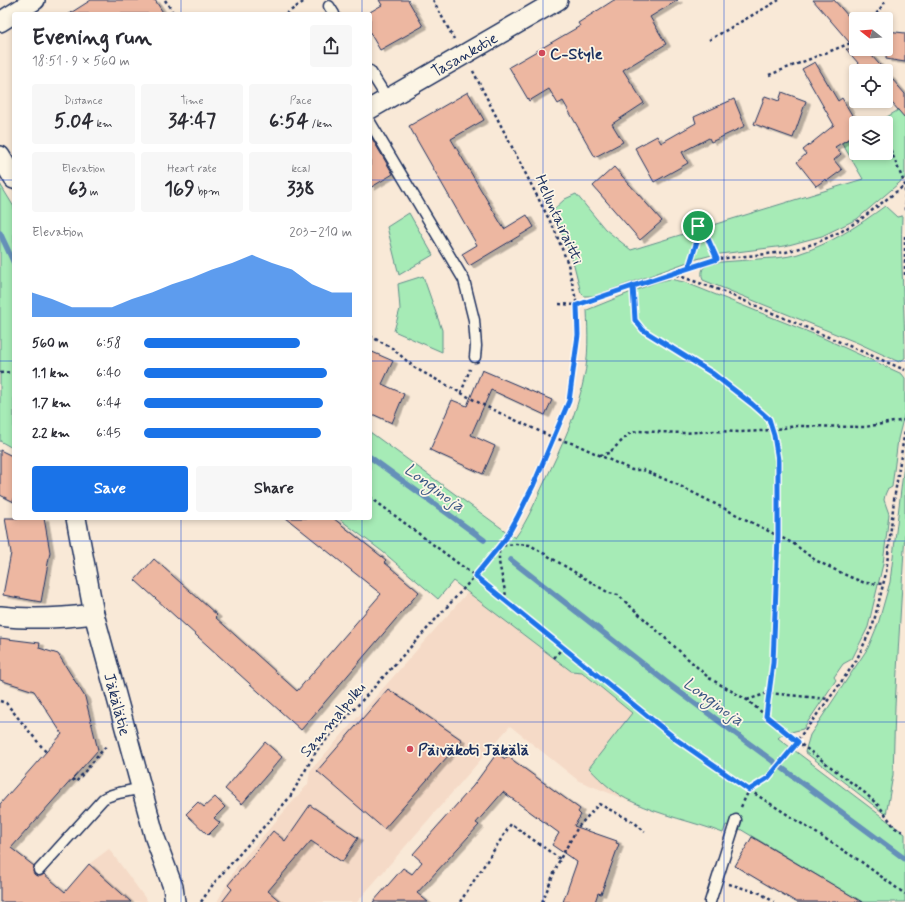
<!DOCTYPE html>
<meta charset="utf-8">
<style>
body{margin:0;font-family:Mynerve,sans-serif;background:#f7f7f7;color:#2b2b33;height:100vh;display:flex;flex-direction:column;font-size:15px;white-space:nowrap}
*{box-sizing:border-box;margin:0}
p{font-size:13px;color:#7c7c81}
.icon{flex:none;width:22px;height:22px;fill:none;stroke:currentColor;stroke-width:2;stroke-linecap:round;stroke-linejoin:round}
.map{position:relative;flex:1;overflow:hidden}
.details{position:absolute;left:12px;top:12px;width:360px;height:508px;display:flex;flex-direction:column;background:#fff;border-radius:4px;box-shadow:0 2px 6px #0003}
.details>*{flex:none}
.needle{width:26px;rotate:287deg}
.tools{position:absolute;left:849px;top:12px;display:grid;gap:8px}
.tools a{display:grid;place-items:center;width:44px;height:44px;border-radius:4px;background:#fff;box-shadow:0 2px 6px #0003;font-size:20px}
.pin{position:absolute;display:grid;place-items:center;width:34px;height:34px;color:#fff;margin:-17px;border:2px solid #fff;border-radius:50%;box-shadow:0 1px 4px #0007}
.round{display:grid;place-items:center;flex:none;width:42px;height:42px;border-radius:4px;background:#f7f7f7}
.overview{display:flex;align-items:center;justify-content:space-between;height:68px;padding:0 20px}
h1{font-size:22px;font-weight:700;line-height:30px}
.metrics{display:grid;grid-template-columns:repeat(3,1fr);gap:6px;height:68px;padding:4px 20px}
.metrics div{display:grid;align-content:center;border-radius:4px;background:#f7f7f7;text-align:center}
.metrics b{font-size:20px;font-weight:700}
.metrics small{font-size:11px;font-weight:400}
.metrics p{font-size:11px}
.chart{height:112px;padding:8px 20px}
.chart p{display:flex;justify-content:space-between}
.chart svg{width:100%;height:72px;margin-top:4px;fill:#1a73e8;opacity:.7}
.primary-button{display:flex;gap:8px;margin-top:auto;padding:8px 20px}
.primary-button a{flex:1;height:46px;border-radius:4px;background:#1a73e8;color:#fff;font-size:16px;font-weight:700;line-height:46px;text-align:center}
.primary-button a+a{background:#f7f7f7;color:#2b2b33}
ul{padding:0 20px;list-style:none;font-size:13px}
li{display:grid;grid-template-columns:64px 48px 1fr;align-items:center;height:30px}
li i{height:10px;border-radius:5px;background:#1a73e8}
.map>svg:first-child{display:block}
.built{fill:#f5dac7}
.green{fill:#a6ebb6;stroke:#608d8a}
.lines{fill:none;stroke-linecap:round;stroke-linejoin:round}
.stream{stroke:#6590b9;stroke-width:5.5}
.building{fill:#edb7a1;stroke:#1b2f5e;filter:url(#shadow)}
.lane-casing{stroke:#1b2f5e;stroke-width:13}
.street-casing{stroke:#1b2f5e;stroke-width:22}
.path{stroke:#1b2f5e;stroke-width:2.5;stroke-dasharray:3 3;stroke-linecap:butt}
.lane{stroke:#fcf5e5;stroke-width:10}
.street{stroke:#fcf5e5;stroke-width:19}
.route-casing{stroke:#fff;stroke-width:8}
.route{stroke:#1a73e8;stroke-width:5}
.grid{fill:none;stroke:#1d4ed8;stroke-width:1;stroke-opacity:0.55}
.poi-dot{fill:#d1495b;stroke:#fcf5e5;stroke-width:1.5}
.labels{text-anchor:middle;stroke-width:3.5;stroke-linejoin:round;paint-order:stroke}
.poi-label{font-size:16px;font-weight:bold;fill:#1b2f5e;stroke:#fcf5e5;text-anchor:start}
.street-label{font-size:16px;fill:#1b2f5e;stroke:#fcf5e5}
.water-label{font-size:17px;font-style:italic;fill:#3a5884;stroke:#fcf5e5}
</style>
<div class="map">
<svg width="905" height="902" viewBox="0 0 905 902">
<defs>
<filter id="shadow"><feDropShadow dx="4.5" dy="2.5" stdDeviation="0" flood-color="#0004"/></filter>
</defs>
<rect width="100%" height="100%" fill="#f9e9d7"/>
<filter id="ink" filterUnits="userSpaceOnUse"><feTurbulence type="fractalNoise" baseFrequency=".025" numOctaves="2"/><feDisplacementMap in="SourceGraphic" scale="8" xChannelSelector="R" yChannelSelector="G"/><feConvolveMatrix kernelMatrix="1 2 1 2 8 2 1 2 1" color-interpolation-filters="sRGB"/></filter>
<g filter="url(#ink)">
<!-- built -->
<g class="built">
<polygon points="468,592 571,671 582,672 632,713 723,833 632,802 579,781 510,726 357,902 217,902 237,866 308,784 310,771"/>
<polygon points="109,849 148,902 56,902 89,864"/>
</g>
<!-- green -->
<g class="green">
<polygon points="905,106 905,178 857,219 822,236 785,246 712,255 693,260 595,296 584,296 581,293 573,261 553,210 565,199 576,194 605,229 631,250 863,179 842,143 856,135 856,153 886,153 886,123 877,123"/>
<polygon points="0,184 14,207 14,449 0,441"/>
<path d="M 885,206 L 897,217 L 902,216 C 900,263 905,310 905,358 L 899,362 L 858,343 L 703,280 C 701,274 701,268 707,265 C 714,261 747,261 758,259 C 771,258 785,258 798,254 C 830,244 858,226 885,206 Z"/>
<polygon points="409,213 433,255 399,275 387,227"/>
<polygon points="423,276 442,330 442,352 394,331 400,309 398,284"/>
<path d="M 670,279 L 684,282 L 821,337 L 902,374 L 905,378 L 905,411 L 898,439 L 892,487 L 887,490 L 885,495 L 884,500 L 889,514 L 883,564 L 868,627 L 852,659 L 843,664 L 834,677 L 836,680 L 803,729 L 783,734 L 778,738 L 905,834 L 905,902 L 861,902 L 740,829 L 726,825 L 723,833 C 695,822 659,815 633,802 C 616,795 602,782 589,768 L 632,713 L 582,672 L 571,671 L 453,581 L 438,599 L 383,552 L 338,518 L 370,518 L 370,432 L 515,538 C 528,520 536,500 545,481 C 561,448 577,414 584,378 C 589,356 588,333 587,310 L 656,282 Z"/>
<polygon points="905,456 905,532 895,706 893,775 886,815 805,752 810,735 868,648 878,624 890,582"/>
</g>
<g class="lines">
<!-- stream -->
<g class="stream">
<polyline points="0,233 14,263"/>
<polyline points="370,457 484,540"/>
<polyline points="511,560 666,682 905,859"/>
</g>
</g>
<!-- building -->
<g class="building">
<polygon points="91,0 155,0 164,14 69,14"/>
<polygon points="379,0 408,0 423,26 380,50 370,33 370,12 382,5"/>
<polygon points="614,0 678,0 650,17 666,44 623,70 644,103 612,124 623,142 595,157 563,101 558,104 549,89 529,101 509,67 580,26 578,23"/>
<polygon points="813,0 834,0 856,25 856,49 866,49 885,71 865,71 846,49 855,49"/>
<polygon points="887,31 905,33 905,62 886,59"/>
<polygon points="815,62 838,101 842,98 856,122 856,134 835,147 841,154 834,160 842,170 827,181 826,179 816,186 797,162 806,154 803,150 834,125 802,69"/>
<polygon points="886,72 905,94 905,118 886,96"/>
<polygon points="468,92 484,120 451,139 504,229 527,215 534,227 469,266 462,254 477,245 409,126"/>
<polygon points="782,92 806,101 793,138 754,124 765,96 779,101"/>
<polygon points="734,99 745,126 711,142 709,138 682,152 688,163 654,182 635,148 657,136 661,143 696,123 694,117"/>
<polygon points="370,135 393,174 370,188"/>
<polygon points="614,167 662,221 640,240 593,186"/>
<polygon points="370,351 393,361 382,384 404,394 392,423 370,413"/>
<polygon points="482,370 552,400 545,415 491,390 471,435 495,446 483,474 430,450 452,400 467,406"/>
<polygon points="0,450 14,457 14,502 0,495"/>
<polygon points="5,518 44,518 50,552 41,602 3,595 11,553"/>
<polygon points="286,518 333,518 386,560 384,562 419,592 301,730 135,580 154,559 217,615 215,617 297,691 381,594"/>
<polygon points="0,638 40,643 39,648 58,654 85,697 98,750 11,848 34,866 33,872 35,875 41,876 44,874 65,892 89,864 131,902 0,902 0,804 62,734 34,691 0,680"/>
<polygon points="388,689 462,740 384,829 317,771"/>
<polygon points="265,742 282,757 242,804 225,789"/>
<polygon points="497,753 505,759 507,756 580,809 578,812 581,815 574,826 617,841 616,843 619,844 601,894 598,893 595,902 563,902 577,862 552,845 559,833 503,792 476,823 479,825 417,893 428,902 373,902 403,868 412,874 422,862 413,854 473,786"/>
<polygon points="215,797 225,807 214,818 220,823 208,835 186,814 198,802 204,807"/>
<polygon points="310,805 358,838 342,862 311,841 268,891 281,902 222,902 232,889 228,885 273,831 285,841"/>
<polygon points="752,837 862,902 796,902 735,866"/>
</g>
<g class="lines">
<!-- lane casing -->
<g class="lane-casing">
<g id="lane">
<polyline points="329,6 334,14"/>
<polyline points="370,71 387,98"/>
<polyline points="370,122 464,280 474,320 476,346 475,357"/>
<path d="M 39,870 L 103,799 C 113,792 129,792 141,788"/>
<polyline points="710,902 736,820"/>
</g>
</g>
<!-- street casing -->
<g class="street-casing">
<g id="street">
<polyline points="0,22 35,0"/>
<polyline points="370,109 558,0"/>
<polyline points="0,156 14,179"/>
<polyline points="76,518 94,614 155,838 173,887 175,902"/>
<path d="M 0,616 C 31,620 63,618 94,614"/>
</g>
</g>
<!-- path -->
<g class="path">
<polyline points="165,0 174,14"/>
<polyline points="433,0 454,39"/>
<polyline points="286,14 306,0"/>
<polyline points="873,19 886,0"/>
<polyline points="709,40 779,0"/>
<polyline points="769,75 856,41"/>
<polyline points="877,121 878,123"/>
<polyline points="886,139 905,185 905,212"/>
<polyline points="699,227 708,239 717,259"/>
<polyline points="905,236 905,275"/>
<path d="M 689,266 C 695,248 703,231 696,212"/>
<polyline points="671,273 719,290 905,370"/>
<polyline points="633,286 635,320 643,330 712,373 752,404 769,419 774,435 778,460 779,537 773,663 766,715"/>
<polyline points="559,304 577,305 671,272 717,259 786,252 816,243 842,231 861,219 905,185"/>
<polyline points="370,336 392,348 415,368 487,407 554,438 575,444 632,470 643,470 676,484 794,544 815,560 850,577 865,583 884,584"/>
<polyline points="0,373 14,372"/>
<polyline points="461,393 470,369"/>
<polyline points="600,455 609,453 629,434 637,431 683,433 714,431 741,432 762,431 797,426 865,427 905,420"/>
<polyline points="370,497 475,576 677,740 749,790 860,861 905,894"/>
<polyline points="507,601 499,562 499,546 516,544 530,545 609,593 618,595 709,678 747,700 798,742 865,793 880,807 895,828 905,833"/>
<polyline points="554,658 563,647"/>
<polyline points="747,700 768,693 829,699"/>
<polyline points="0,701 6,703 46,752"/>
<polyline points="72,779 76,782 107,745"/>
<polyline points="741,807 749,790 768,778 829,699 856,661 873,625 886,573 894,500 905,430"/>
<polyline points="729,884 760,893 774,902"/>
<polyline points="201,902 214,883 290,797 317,750 475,576 506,538 533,486 569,401 578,335 577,305 568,264 555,231 473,71"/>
<polyline points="460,902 511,824 560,859"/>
<polyline points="542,902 560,859 578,827 599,804 634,822 645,832"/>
</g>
<!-- lane -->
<use href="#lane" class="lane"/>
<!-- street -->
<use href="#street" class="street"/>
</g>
</g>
<g class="lines" filter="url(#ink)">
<!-- route casing -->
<g class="route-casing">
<polyline id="route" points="698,226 698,238 689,267 577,305 578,335 569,401 533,486 517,518 506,538 475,576 677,740 749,790 768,778 798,742 766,716 773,663 778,537 778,460 774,435 769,419 752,404 712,373 643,330 635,320 633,286 717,259 708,239 698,226"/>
</g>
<!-- route -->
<use href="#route" class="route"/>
</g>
<!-- grid -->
<path class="grid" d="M 181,0 L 181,14M 362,0 L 362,14M 543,0 L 543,902M 724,0 L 724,902M 0,180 L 14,180M 370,180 L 905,180M 0,361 L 14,361M 370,361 L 905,361M 181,518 L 181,902M 362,518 L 362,902M 0,541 L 905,541M 0,722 L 905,722"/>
<!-- markers -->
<g class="poi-dot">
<circle cx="542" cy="53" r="4"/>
<circle cx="410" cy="749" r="4"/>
</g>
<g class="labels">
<!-- poi labels -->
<g class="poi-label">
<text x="550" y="59">C-Style</text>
<text x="418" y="755">Päiväkoti Jäkälä</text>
</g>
<!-- street labels -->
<g class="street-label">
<text transform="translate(464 54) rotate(-30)" y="6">Tasankotie</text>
<text transform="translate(560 219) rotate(66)" y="6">Helluntairaitti</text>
<text transform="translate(118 704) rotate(75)" y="6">Jäkälätie</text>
<text transform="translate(332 719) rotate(-50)" y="6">Sammalpolku</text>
</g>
<!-- water labels -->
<g class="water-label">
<text transform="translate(435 487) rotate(36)" y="6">Longinoja</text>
<text transform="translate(714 701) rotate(36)" y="6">Longinoja</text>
</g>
</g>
</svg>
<div class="tools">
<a><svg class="needle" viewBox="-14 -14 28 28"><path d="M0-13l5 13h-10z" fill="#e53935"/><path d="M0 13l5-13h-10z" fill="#7c7c81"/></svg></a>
<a><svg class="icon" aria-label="locate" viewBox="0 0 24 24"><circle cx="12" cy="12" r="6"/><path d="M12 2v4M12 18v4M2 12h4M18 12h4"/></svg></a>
<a><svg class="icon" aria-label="layers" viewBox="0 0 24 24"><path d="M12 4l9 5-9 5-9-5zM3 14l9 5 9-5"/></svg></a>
</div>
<div class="pin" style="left:698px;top:226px;background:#1e9e55"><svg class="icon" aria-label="arrive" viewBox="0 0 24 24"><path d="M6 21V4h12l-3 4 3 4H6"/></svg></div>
<section class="details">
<div class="overview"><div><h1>Evening run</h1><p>18:51 · 9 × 560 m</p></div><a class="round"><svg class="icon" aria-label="share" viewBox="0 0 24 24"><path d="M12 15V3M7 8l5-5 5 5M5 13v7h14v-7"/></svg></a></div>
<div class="metrics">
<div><p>Distance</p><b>5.04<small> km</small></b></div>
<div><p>Time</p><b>34:47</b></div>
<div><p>Pace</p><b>6:54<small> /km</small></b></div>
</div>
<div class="metrics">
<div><p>Elevation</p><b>63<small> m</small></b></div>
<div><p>Heart rate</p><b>169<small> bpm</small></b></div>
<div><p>kcal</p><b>338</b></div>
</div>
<div class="chart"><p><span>Elevation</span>203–210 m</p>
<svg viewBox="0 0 160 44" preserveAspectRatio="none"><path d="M0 44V29L10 33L20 38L30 38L40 38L50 33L60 29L70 24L80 20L90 15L100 11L110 6L120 11L130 15L140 24L150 29L160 29V44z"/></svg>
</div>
<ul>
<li><b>560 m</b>6:58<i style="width:75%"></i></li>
<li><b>1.1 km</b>6:40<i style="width:88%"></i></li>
<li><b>1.7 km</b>6:44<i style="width:86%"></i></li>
<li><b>2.2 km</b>6:45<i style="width:85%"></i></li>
</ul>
<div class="primary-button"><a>Save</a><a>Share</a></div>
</section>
</div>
